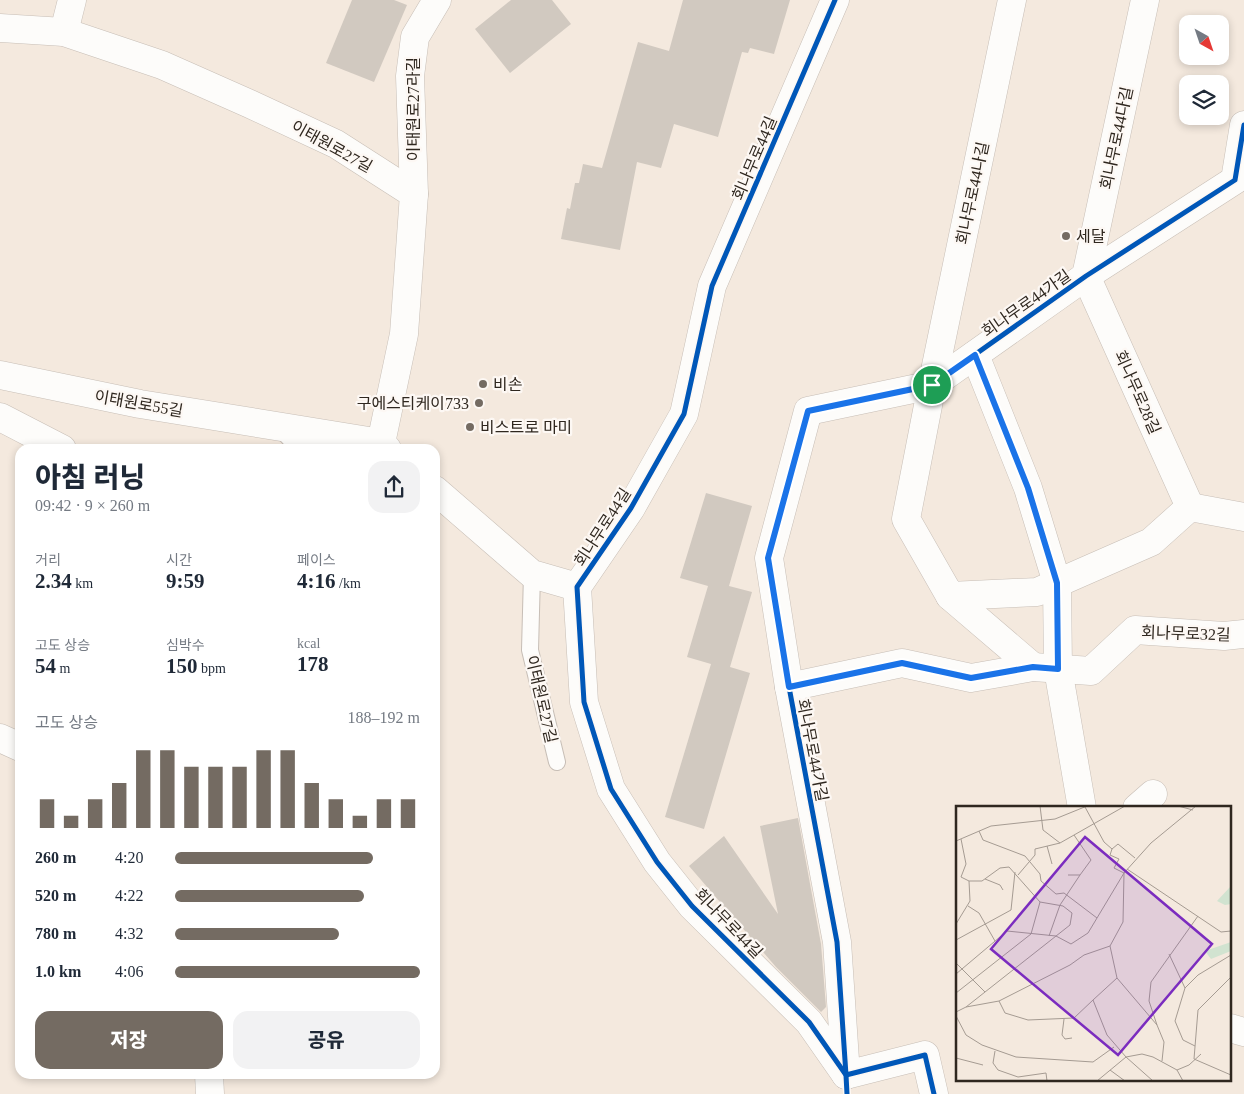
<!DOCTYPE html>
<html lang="ko">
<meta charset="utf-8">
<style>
body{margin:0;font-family:"Times New Roman","Noto Sans KR",serif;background:#f2f2f3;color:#1f2937;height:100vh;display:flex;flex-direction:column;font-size:19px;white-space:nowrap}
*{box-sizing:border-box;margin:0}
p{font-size:16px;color:#747a83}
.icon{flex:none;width:28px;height:28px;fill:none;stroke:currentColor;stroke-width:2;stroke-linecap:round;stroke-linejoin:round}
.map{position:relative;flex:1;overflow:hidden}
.sheet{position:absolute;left:15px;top:444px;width:425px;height:635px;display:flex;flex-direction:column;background:#fff;border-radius:15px;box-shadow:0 2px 8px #0003}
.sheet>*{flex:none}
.needle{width:32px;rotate:140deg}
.controls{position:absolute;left:1179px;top:15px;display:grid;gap:10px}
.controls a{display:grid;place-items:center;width:50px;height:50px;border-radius:10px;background:#fff;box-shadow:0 2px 8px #0003;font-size:25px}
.pin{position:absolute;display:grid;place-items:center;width:42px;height:42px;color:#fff;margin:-21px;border:2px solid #fff;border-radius:50%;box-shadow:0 1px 5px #0007}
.round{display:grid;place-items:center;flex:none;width:52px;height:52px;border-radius:15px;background:#f2f2f3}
.headline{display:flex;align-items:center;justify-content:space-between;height:85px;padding:0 20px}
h1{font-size:28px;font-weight:800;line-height:38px}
.stats{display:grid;grid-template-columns:repeat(3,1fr);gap:8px;height:85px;padding:5px 20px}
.stats div{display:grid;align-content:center}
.stats b{font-size:21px;font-weight:800}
.stats small{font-size:14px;font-weight:400}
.stats p{font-size:14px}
.chart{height:140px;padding:10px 20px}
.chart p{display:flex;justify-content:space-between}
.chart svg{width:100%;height:90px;margin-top:5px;stroke:#746b62;stroke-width:6}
.button{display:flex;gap:10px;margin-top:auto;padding:10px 20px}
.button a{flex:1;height:58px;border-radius:15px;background:#746b62;color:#fff;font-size:20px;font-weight:800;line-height:58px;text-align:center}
.button a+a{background:#f2f2f3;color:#1f2937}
ul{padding:0 20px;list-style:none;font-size:16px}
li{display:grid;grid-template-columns:80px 60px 1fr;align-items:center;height:38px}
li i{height:12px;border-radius:6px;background:#746b62}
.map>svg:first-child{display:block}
.building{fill:#d1c9c0}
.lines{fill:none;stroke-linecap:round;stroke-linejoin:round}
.service-casing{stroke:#c7beb6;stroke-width:18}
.minor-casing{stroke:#c7beb6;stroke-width:29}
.service{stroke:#fdfcfa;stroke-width:16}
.minor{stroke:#fdfcfa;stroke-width:28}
.cycleway-casing{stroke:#fdf8f4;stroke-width:8}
.cycleway{stroke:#0057b8;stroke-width:5}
.route-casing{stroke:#fff;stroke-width:10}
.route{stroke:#1a73e8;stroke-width:6}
.poi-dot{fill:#746b62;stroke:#fdf8f4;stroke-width:2}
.labels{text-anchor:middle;stroke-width:4.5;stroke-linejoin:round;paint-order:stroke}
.street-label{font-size:16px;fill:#2f271f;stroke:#fdf8f4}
.poi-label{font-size:16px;fill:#2f271f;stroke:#fdf8f4;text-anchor:start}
.inset-road{fill:none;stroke:#a59b92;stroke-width:1}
.view{fill:#7b2cbf;fill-opacity:0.15;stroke:#7b2cbf;stroke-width:2.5}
.inset-edge{fill:none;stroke:#2f271f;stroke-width:2.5}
</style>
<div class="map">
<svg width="1244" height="1094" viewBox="0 0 1244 1094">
<rect width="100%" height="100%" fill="#f4e9de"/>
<!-- building -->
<g class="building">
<polygon points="352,0 394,0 407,5 374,82 326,63"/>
<polygon points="511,0 552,0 571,24 510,73 475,29"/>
<polygon points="683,0 790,0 774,54 750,48 748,53 742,52 718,137 674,124 661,168 637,162 620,250 561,239 567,208 570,209 575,183 579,183 583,164 602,168 638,42 669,51"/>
<polygon points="706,493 752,506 729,586 752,592 730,667 750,673 704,829 665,817 711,664 687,657 708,586 680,578"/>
<polygon points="798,818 821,944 826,1007 821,1012 776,967 689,866 724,836 778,914 760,826"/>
</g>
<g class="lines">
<!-- service casing -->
<g class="service-casing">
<g id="service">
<polyline points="280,428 299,449"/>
<polyline points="532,574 530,650 557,762"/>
</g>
</g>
<!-- minor casing -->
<g class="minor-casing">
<g id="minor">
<polyline points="835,0 712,286 684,414 631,508 577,587 584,702 611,789 657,862 692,906 809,1022 846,1075"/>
<polyline points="1012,0 932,385 906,519 950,596 1037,592 1151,542 1190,507 1244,517"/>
<polyline points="1145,0 1086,276 1190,507"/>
<polyline points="0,28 64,32 162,65 250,104 336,144 414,194 404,334 381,443 387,449"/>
<polyline points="64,32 72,0"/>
<polyline points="414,194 410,76 415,37 437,0"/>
<polyline points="975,355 1028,488 1057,583 1058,669 1082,808"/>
<polyline points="0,375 140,404 381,443"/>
<polyline points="0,417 62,449"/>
<polyline points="435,490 532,574 577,587"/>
<polyline points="950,596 1033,667"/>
<polyline points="789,687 902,663 971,678 1033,667 1091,671 1135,630 1224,636 1244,634"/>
<polyline points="0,738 20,747"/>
<polyline points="1137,808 1153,794"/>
<polyline points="1230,1028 1244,1032"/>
<polyline points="209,1074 210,1094"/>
<polyline points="934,1094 925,1055 846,1075 837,942 789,687 769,558 808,411 932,385 1086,276 1235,180 1244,125"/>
</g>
</g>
<!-- service -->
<use href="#service" class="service"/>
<!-- minor -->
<use href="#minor" class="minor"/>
<!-- cycleway casing -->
<g class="cycleway-casing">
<g id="cycleway">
<polyline points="835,0 712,286 684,414 631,508 577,587 584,702 611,789 657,862 692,906 809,1022 846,1075 847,1094"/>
<polyline points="934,1094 925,1055 846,1075 837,942 789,687 769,558 808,411 932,385 1086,276 1235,180 1244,125"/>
</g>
</g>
<!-- cycleway -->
<use href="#cycleway" class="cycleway"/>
</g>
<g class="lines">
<!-- route casing -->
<g class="route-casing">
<polygon id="route" points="975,355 1028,488 1057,583 1058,669 1033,667 971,678 902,663 789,687 768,558 808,411 932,385"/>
</g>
<!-- route -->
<use href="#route" class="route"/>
</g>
<!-- markers -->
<g class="poi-dot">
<circle cx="1066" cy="236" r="5"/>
<circle cx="483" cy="384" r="5"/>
<circle cx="479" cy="403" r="5"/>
<circle cx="470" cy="427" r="5"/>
</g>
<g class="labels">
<!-- street labels -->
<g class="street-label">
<text transform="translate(413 109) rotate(-90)" y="6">이태원로27라길</text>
<text transform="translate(1116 138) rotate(-78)" y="6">회나무로44다길</text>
<text transform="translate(332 146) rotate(29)" y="6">이태원로27길</text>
<text transform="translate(754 158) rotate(-67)" y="6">회나무로44길</text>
<text transform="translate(972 193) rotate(-78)" y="6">회나무로44나길</text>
<text transform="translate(1026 303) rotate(-35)" y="6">회나무로44가길</text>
<text transform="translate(1138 392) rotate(66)" y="6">회나무로28길</text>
<text transform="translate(139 403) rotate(10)" y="6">이태원로55길</text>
<text transform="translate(602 527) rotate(-57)" y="6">회나무로44길</text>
<text transform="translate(1186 633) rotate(2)" y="6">회나무로32길</text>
<text transform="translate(542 699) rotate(77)" y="6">이태원로27길</text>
<text transform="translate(813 750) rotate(79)" y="6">회나무로44가길</text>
<text transform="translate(729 923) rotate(46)" y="6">회나무로44길</text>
</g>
<!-- poi labels -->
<g class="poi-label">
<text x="1076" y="242">세달</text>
<text x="493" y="390">비손</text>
<text x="469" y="409" text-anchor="end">구에스티케이733</text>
<text x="480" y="433">비스트로 마미</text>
</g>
</g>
<!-- overview -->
<g transform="translate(956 806)">
<rect width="275" height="275" fill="#f4e9de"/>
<path d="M 275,80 L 275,98 L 269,99 L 261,95 ZM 275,136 L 275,145 L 255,153 L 249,145 Z" fill="#d1e3d0"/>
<path class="inset-road" d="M 84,0 L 87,24 L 104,37M 222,0 L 237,4M 129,1 L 148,36 L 156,43M 23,25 L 27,34 L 69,50 L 84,68 L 85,75 L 100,88 L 108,87 L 141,112M 5,33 L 10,58 L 5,71 L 13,75 L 26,75 L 44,62 L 53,61 L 84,96 L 107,100 L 116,107 L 114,119 L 10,201M 0,35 L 35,20 L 99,13 L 131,0M 91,40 L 96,58M 171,63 L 265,126 L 275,125M 62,69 L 79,49 L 79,43 L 104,37 L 169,0M 112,69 L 124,69 L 135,54 L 118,29M 29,73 L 44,79 L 47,84M 12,100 L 23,107 L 39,135M 0,118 L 14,95 L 13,75M 93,130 L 104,99 L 124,69M 0,134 L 55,104 L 59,66M 213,148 L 229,182M 0,157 L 29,186M 0,168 L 51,125 L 100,130 L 115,138 L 132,127 L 168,67 L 158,62 L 163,53 L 154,49 L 156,43 L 162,38 L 179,52M 161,172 L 201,219 L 208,236 L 206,255M 0,187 L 75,128 L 84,96M 43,195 L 49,207 L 72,214 L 118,212 L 137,194M 0,206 L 10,201 L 43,195 L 114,159 L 128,149 L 154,140 L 167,116 L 168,67 L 195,37 L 240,0M 0,210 L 10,229 L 26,239 L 60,251 L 137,256 L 158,241M 108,213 L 106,229 L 109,233 L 116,232M 201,219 L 193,195 L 195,176 L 242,110M 239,240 L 227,234 L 219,215 L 229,182 L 242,169 L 275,149M 39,245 L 37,257 L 42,264 L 62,271 L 90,267 L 91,275M 170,251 L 186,248 L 197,251 L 221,264 L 227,275M 170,251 L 197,275M 0,252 L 27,259M 238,253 L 242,204 L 275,171M 238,253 L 275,269M 154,264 L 169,275M 221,264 L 233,259 L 245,248M 141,275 L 170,251 L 151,229 L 137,194 L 161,172 L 154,140"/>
<path class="view" d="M 129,31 L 256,138 L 162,249 L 35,143 Z"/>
<rect width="275" height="275" class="inset-edge"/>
</g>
</svg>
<div class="controls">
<a><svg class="needle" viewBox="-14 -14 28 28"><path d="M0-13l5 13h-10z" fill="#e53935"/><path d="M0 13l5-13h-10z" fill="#747a83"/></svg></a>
<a><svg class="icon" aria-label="layers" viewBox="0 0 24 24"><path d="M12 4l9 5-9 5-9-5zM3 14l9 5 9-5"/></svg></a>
</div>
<div class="pin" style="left:932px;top:385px;background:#1e9e55"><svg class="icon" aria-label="arrive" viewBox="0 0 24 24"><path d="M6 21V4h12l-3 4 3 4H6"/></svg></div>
<section class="sheet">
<div class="headline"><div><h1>아침 러닝</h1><p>09:42 · 9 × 260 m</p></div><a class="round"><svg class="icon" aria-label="share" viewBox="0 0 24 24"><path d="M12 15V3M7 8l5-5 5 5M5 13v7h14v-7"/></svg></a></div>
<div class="stats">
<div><p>거리</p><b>2.34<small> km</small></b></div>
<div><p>시간</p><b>9:59</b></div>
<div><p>페이스</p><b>4:16<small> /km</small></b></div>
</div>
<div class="stats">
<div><p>고도 상승</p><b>54<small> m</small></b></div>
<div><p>심박수</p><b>150<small> bpm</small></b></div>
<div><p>kcal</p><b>178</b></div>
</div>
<div class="chart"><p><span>고도 상승</span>188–192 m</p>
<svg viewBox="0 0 160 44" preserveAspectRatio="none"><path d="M5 44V30M15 44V38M25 44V30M35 44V22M45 44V6M55 44V6M65 44V14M75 44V14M85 44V14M95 44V6M105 44V6M115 44V22M125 44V30M135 44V38M145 44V30M155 44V30"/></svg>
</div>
<ul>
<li><b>260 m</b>4:20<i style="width:81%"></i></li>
<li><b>520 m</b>4:22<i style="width:77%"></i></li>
<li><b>780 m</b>4:32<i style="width:67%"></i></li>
<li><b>1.0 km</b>4:06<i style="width:100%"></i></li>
</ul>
<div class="button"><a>저장</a><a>공유</a></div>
</section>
</div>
